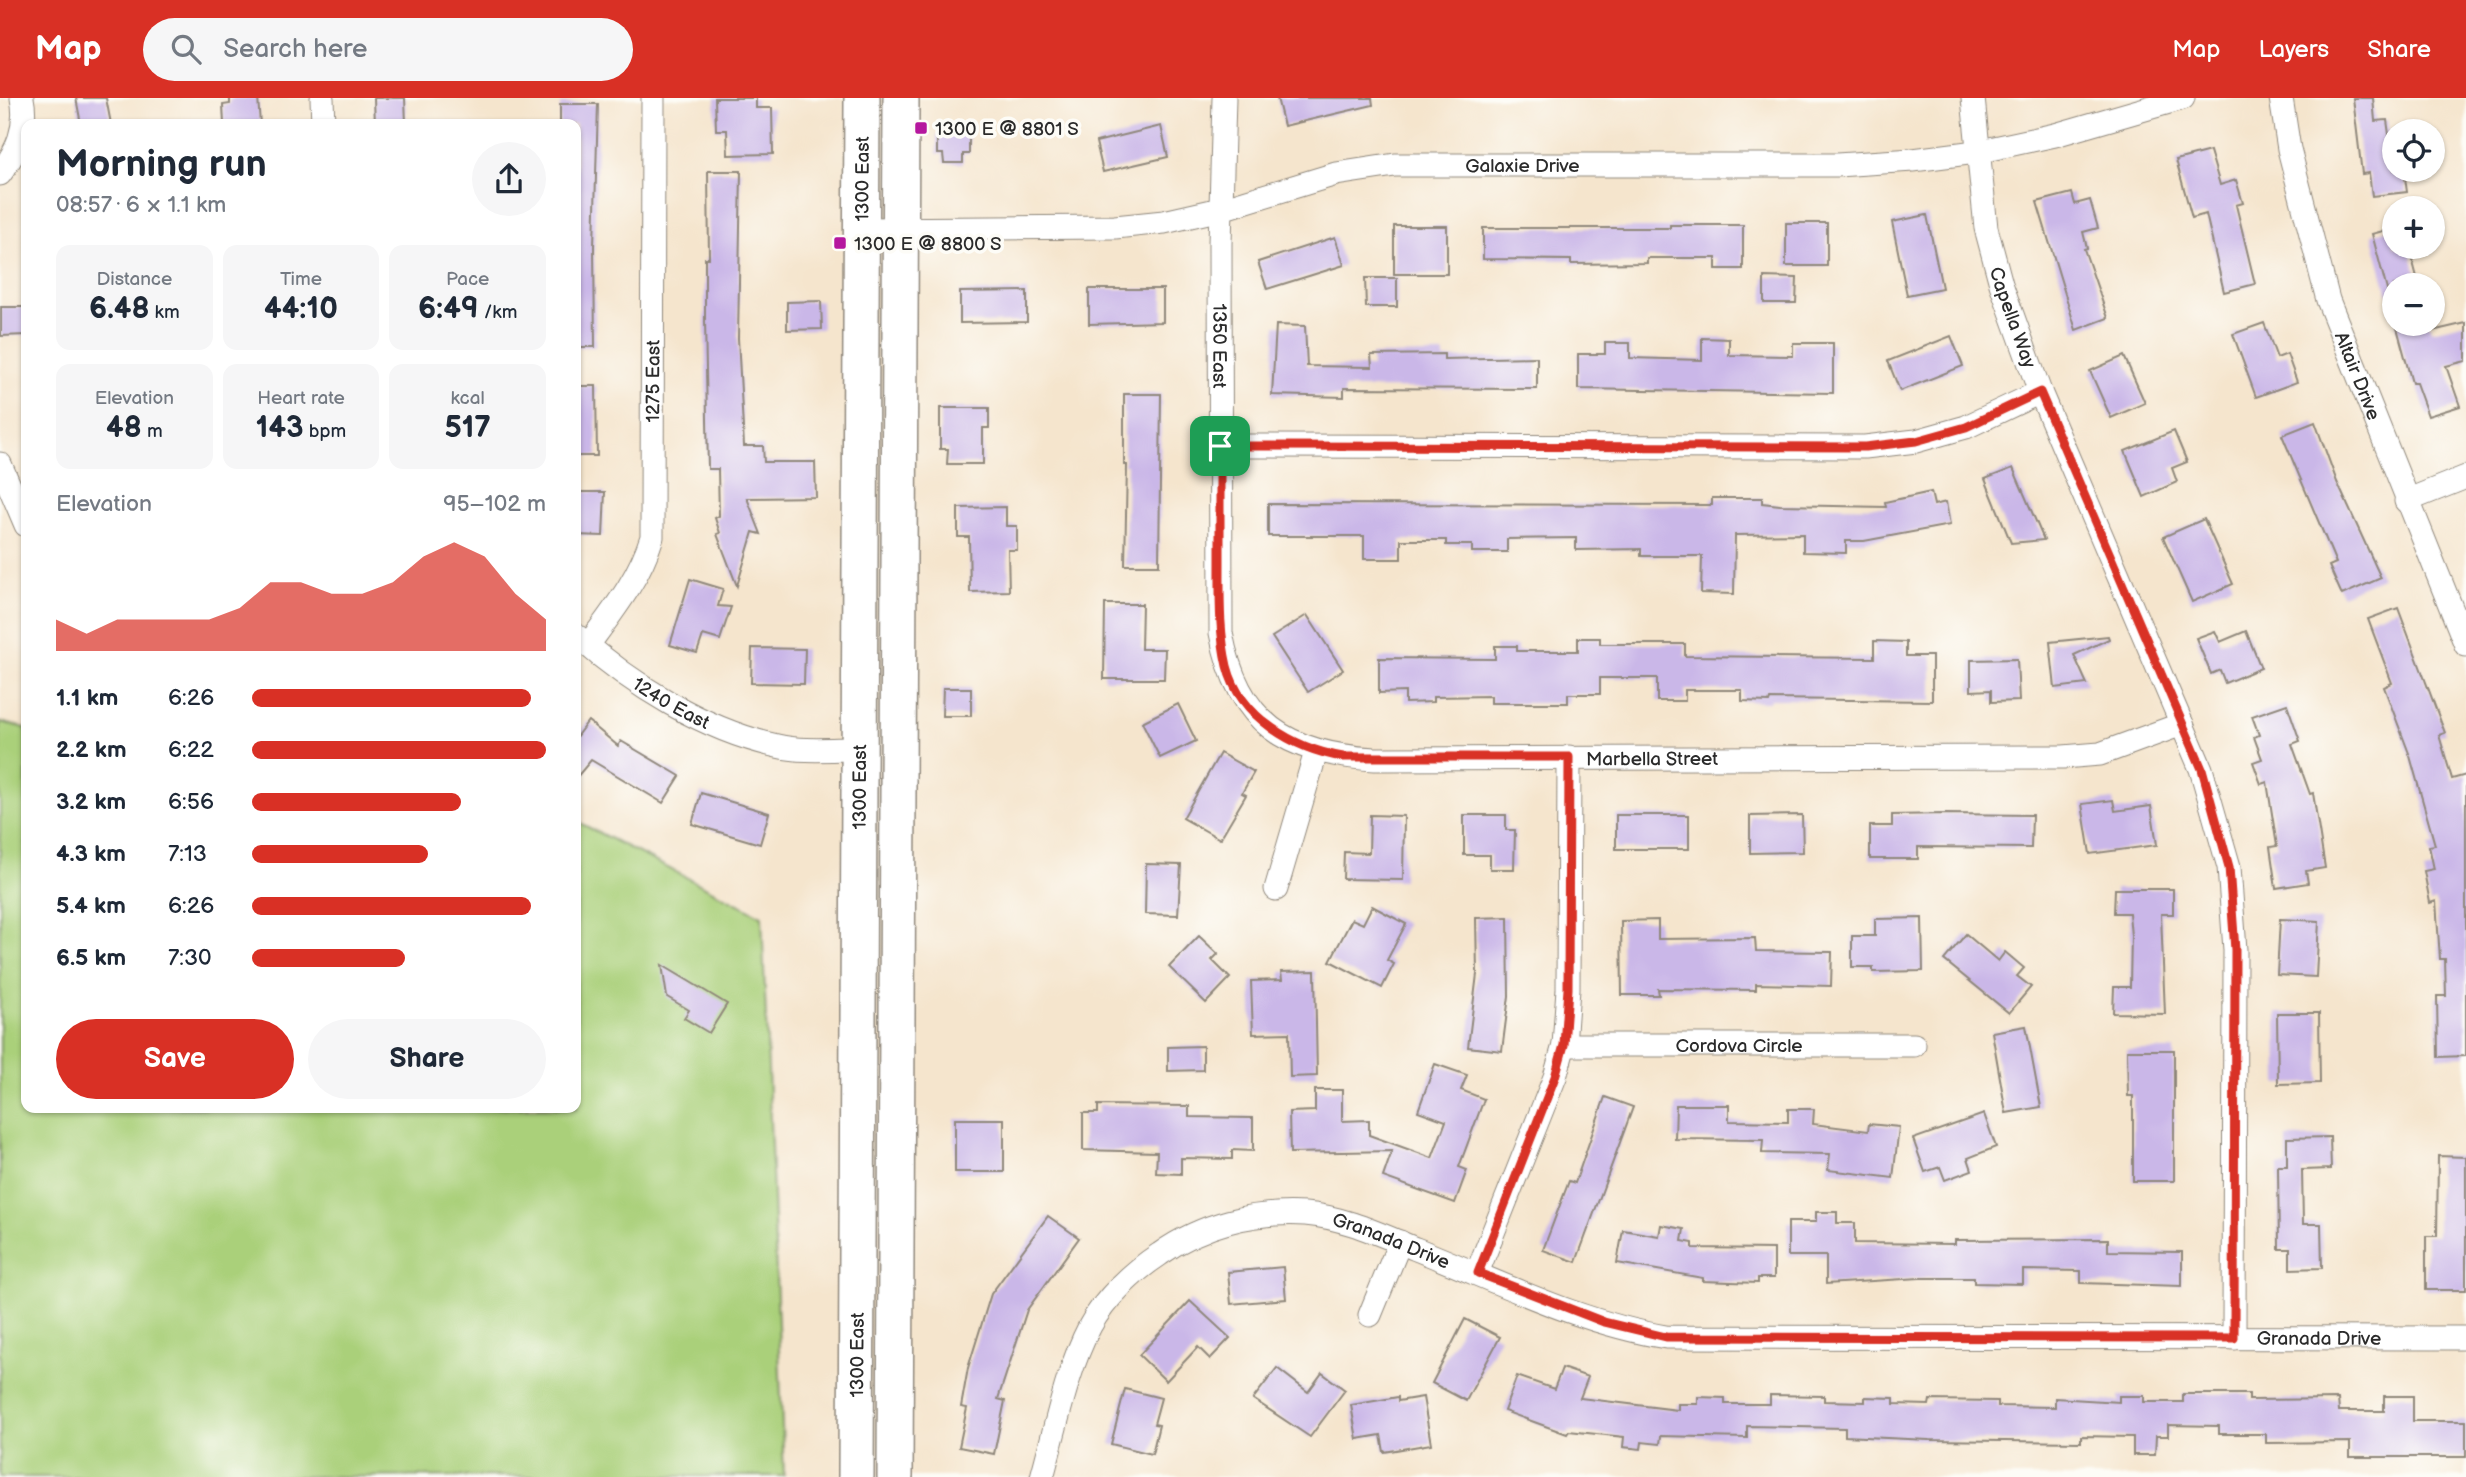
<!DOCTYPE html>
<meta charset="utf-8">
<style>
body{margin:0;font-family:"Balsamiq Sans",sans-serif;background:#f6f6f7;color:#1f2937;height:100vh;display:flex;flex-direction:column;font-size:26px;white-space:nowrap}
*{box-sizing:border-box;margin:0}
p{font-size:23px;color:#747a83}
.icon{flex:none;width:38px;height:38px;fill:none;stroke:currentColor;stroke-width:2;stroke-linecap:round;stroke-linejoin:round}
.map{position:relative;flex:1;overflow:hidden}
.sheet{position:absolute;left:21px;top:21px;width:560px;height:994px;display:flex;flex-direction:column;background:#fff;border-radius:14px;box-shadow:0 2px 5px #0004}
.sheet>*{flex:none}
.fabs{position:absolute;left:2382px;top:21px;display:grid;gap:14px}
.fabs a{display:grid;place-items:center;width:63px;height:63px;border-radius:50%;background:#fff;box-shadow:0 2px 5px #0004;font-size:35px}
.pin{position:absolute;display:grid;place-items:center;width:60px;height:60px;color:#fff;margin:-30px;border-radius:14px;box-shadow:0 4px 10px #0006}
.round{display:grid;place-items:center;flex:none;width:74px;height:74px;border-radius:37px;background:#f6f6f7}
.overview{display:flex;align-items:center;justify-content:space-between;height:119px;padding:0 35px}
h1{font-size:38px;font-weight:600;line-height:52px}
.figures{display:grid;grid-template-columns:repeat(3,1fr);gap:10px;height:119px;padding:7px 35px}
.figures div{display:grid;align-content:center;border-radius:14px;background:#f6f6f7;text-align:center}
.figures b{font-size:30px;font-weight:600}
.figures small{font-size:19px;font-weight:400}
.figures p{font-size:19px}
.chart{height:196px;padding:14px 35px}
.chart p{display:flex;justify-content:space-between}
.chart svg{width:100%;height:126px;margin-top:7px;fill:#d93025;opacity:.7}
.cta{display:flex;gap:14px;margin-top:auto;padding:14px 35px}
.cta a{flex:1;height:80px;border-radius:42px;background:#d93025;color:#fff;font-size:28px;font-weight:600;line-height:80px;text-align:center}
.cta a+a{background:#f6f6f7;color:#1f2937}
ul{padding:0 35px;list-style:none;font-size:23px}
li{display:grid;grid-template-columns:112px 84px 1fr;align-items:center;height:52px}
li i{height:18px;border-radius:9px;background:#d93025}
header{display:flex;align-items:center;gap:42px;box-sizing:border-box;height:98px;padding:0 35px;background:#d93025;color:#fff}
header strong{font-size:33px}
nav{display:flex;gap:38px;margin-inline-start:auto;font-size:24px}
.search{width:490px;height:63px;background:#f6f6f7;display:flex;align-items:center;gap:18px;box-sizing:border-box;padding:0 24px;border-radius:38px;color:#747a83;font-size:26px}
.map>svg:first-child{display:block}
.green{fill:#aad07a;stroke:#6a7e52;stroke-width:2}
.building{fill:#cab7e8}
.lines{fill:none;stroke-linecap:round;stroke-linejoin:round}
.street-casing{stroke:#90887c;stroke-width:25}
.primary-casing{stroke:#90887c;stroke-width:38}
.street{stroke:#fff;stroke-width:23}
.primary{stroke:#fff;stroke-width:35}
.route-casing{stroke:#fff;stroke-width:14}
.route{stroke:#d93025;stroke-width:9}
.poi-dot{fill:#b5179e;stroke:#fdfcf7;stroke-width:2.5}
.labels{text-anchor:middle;stroke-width:7;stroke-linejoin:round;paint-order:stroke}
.poi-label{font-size:19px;fill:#2b2b2b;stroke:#fdfcf7;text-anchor:start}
.street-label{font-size:19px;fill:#2b2b2b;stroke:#fdfcf7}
</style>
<header>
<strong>Map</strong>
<div class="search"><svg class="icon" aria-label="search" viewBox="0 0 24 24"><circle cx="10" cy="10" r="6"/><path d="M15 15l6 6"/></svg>Search here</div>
<nav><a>Map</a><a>Layers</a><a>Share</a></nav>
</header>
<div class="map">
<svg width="2466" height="1379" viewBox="0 0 2466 1379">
<rect width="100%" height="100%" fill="#fdfcf7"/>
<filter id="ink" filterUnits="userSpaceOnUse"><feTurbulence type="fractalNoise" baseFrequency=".0143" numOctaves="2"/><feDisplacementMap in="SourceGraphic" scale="14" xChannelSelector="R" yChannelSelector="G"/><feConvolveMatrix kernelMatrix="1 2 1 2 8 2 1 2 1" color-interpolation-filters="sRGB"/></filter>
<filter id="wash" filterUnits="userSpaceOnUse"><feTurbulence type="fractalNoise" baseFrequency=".00686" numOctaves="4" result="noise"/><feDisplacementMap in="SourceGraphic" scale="28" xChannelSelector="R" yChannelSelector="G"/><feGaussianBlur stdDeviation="1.57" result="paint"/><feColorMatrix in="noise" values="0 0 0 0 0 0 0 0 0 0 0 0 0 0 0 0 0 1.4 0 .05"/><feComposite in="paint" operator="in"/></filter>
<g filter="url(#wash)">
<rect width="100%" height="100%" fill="#f5e5cd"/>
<!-- green -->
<polygon class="green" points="0,624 26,630 26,1010 576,1010 576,723 762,818 784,1378 0,1379"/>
<g id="blocks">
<!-- building -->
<g class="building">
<polygon points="76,0 106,0 111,26 81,26"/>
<polygon points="230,0 258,0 260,26 224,26 223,7 230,6"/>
<polygon points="374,0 405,0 406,26 375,26"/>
<polygon points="715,0 756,0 756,10 772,10 773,56 728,57 727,32 716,32"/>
<polygon points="1277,0 1372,0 1373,7 1284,28"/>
<polygon points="2353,0 2373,0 2375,23 2387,22 2394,72 2404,72 2407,94 2372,98 2369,75 2362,76"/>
<polygon points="560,6 598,6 594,148 595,249 576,249 576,26 560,26"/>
<polygon points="944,28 969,28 969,56 963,56 963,65 944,65 943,56 937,56 937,37 944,37"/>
<polygon points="1161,28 1168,59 1103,74 1096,44"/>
<polygon points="2210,53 2220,87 2236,82 2243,105 2236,107 2255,186 2224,194 2206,116 2192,120 2176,62"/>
<polygon points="708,73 741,73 738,240 744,348 763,348 764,364 815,364 816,399 747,400 761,436 753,434 737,488 717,436 720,435 715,420 719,418 718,371 708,371 705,222 705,160 709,160"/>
<polygon points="2072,95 2075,106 2090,102 2098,130 2083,134 2087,150 2084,151 2108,220 2076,232 2037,104"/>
<polygon points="1927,117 1942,190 1907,197 1892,124"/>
<rect x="1786" y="125" width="41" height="43"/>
<polygon points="1670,127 1743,127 1743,171 1716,171 1716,160 1647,160 1647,165 1571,166 1571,162 1483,161 1483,130 1670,130"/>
<rect x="1394" y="128" width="53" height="48"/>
<polygon points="2394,130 2394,149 2409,149 2419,187 2394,187 2394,196 2388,196 2372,136"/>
<polygon points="1335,139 1344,167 1267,191 1258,164"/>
<polygon points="1764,179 1797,180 1796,205 1764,205"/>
<polygon points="1365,180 1397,180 1397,209 1366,209"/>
<polygon points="1089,191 1163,191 1163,224 1089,226"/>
<polygon points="1027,193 1027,224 960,225 960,194"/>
<polygon points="821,203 822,231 787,232 787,204"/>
<polygon points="1,209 26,209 26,237 1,238"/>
<polygon points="2264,225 2277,260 2287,256 2297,284 2256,299 2233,236"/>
<polygon points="2466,225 2466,263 2446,268 2460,308 2428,318 2416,285 2412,285 2396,226 2430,226 2432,233"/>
<polygon points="1276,227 1305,228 1307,268 1372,269 1371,257 1444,256 1444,261 1537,259 1537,291 1344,290 1344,299 1272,297"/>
<polygon points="1951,238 1963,268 1900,293 1888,263"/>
<polygon points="1702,240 1729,241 1729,257 1793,258 1793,245 1833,245 1833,295 1578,291 1578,256 1605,256 1605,245 1630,245 1630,260 1702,262"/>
<polygon points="2124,258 2145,305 2111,320 2090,273"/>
<polygon points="576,288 596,288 597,358 576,358"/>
<polygon points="1124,296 1161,296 1159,467 1125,467 1127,367 1124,367"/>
<polygon points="940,310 989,310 989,330 983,330 983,366 947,366 948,351 940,351"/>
<polygon points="2315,324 2337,384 2381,480 2342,497 2329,468 2336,465 2282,337"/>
<polygon points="2174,333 2187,364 2172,370 2177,384 2144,399 2125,353"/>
<polygon points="2013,370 2044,442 2011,445 1985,381"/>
<polygon points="577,394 605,394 603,438 576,437"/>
<polygon points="1931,394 1934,407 1946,404 1950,427 1864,443 1846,443 1846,455 1803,454 1803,436 1735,437 1734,496 1701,495 1702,458 1641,458 1641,451 1576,452 1576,440 1507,441 1507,454 1472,454 1472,447 1446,447 1446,442 1401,442 1401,461 1364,461 1364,438 1268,438 1268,406 1712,407 1712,400 1762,400 1762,405 1780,407 1886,409 1885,404"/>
<polygon points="1006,409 1006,428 1017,428 1017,452 1008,452 1009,493 970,494 969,439 958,439 958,410"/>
<polygon points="2204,421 2233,486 2192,504 2163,439"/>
<polygon points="690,481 723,491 718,508 731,509 720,542 703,537 697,555 670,547"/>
<polygon points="1105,506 1142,506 1141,551 1165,551 1164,581 1104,581"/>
<polygon points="2398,510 2445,635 2439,637 2452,681 2466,677 2466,958 2438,959 2437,898 2446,898 2445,861 2440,861 2436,803 2430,805 2424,773 2434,771 2429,748 2435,747 2410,658 2384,589 2392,585 2368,521"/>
<polygon points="1307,517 1343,572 1308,594 1272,539"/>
<polygon points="2215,533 2220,544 2246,533 2261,570 2225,585 2220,572 2211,576 2196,540"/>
<polygon points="2108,538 2109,541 2074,557 2087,586 2055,590 2050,544"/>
<polygon points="1578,540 1600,540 1600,546 1685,546 1685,558 1874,560 1874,543 1906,544 1906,558 1932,558 1932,603 1770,601 1769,604 1742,603 1742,592 1685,592 1685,603 1657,603 1657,580 1600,580 1600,596 1568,596 1568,605 1491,605 1491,598 1433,599 1433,604 1405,605 1405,594 1379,595 1379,560 1495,561 1495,548 1517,548 1517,553 1578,553"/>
<polygon points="752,550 805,551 804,586 751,585"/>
<polygon points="2017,561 2019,603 1991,604 1991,592 1971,593 1971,562"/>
<polygon points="943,590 971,590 971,618 942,618"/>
<polygon points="1178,606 1196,643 1160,660 1142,624"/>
<polygon points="2287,606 2300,643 2292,646 2310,696 2313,695 2325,770 2306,773 2308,785 2276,790 2270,749 2277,748 2267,684 2261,686 2253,664 2262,661 2254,639 2259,637 2252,618"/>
<polygon points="588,623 618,648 621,643 680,678 663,705 591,662 576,680 576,639"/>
<polygon points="1220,655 1254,674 1242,695 1246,697 1220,741 1183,720"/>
<polygon points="701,695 769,715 760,746 692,726"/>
<polygon points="2113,702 2115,713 2151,708 2157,747 2090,756 2082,706"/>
<polygon points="1946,716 2032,717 2031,750 1918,749 1918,761 1870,761 1870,728 1892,728 1892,717"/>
<polygon points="1370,717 1404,718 1403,782 1343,781 1344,754 1369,755"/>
<polygon points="1464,717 1506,717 1506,732 1515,732 1514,771 1490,771 1490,757 1464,757"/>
<rect x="1616" y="717" width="73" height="34"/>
<polygon points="1802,717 1803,754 1750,755 1750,718"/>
<polygon points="1146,766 1181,767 1178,817 1145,816"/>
<polygon points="2115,791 2173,791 2173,816 2161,816 2165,916 2113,915 2114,889 2130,889 2131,838 2129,815 2114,815"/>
<polygon points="1372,808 1406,826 1387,862 1394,866 1382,890 1330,863 1352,821 1363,826"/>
<polygon points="1508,819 1509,898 1502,953 1468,949 1477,876 1476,820"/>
<polygon points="1922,820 1923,873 1873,874 1873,869 1852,869 1852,838 1875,838 1875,821"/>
<polygon points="2280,821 2319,823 2316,879 2277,877"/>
<polygon points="1658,822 1658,841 1755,840 1756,853 1832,854 1831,888 1756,886 1756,892 1658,891 1659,897 1622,897 1621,823"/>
<polygon points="1966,836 1998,863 2005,854 2024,870 2017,878 2031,889 2009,915 1944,862"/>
<polygon points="1199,838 1218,856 1212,862 1230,880 1206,905 1169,869"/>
<polygon points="662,867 727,906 709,935 684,920 689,912 667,899"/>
<polygon points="1315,873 1317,978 1290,979 1289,935 1253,936 1251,883 1282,882 1281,874"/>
<polygon points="2277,915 2319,915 2320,985 2278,986"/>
<polygon points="2026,928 2041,1009 2006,1015 1992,934"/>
<polygon points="1203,948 1203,972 1168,973 1168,949"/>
<polygon points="2127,952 2174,952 2174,1083 2133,1083 2133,998 2128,998"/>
<polygon points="1435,966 1467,977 1461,992 1484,1001 1459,1069 1467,1072 1455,1105 1383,1079 1392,1053 1290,1055 1289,1014 1315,1013 1315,992 1342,992 1342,1023 1369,1022 1369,1037 1432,1060 1446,1023 1418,1013"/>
<polygon points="1605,999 1633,1009 1576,1164 1543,1152 1569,1083 1575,1085"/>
<polygon points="1098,1007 1189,1008 1189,1019 1253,1020 1253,1053 1232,1052 1232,1061 1181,1060 1181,1076 1156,1075 1157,1054 1083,1052 1083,1015 1098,1015"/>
<polygon points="1676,1007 1729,1007 1729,1023 1788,1024 1788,1011 1814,1011 1813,1026 1868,1033 1869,1026 1899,1029 1893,1080 1828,1072 1830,1056 1762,1055 1763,1042 1675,1041"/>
<polygon points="1984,1016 1996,1049 1968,1060 1972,1072 1945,1082 1940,1069 1925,1074 1913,1041"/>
<rect x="955" y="1021" width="49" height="53"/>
<polygon points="2330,1039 2331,1071 2302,1072 2303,1126 2321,1126 2322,1170 2290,1171 2290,1151 2279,1151 2278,1068 2287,1068 2287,1040"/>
<polygon points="2438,1058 2466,1059 2466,1192 2426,1192 2426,1138 2437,1138"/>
<polygon points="1816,1114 1837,1114 1837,1125 1855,1125 1855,1145 1955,1146 1955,1142 2108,1141 2108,1153 2182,1154 2182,1188 2081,1185 2081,1173 2023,1172 2023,1186 1974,1185 1974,1180 1920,1180 1826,1186 1826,1158 1788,1158 1788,1124 1816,1124"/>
<polygon points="1048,1118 1079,1140 1027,1212 998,1301 1005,1303 994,1356 959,1349 967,1310 961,1309 968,1270 991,1196"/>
<polygon points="1661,1127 1684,1131 1682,1143 1693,1145 1693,1150 1774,1151 1774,1180 1758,1180 1758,1185 1703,1183 1703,1180 1617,1165 1623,1132 1659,1138"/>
<polygon points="1283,1169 1286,1201 1231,1206 1228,1174"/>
<polygon points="1190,1203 1230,1240 1210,1261 1198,1249 1166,1283 1139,1257"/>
<polygon points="1465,1221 1500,1239 1466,1303 1432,1285"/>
<polygon points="1277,1270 1308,1294 1322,1275 1345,1292 1310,1339 1253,1301"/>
<polygon points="1562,1270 1588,1279 1580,1300 1678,1312 1678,1306 1698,1306 1698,1299 1725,1300 1725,1306 1770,1306 1770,1297 1824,1298 1824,1303 1865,1304 1865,1299 1894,1300 1894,1306 1929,1307 1930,1302 1998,1303 1998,1308 2055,1309 2055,1300 2119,1304 2119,1298 2144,1298 2144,1304 2183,1304 2183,1296 2249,1296 2249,1302 2338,1301 2339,1313 2384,1313 2384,1298 2413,1298 2413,1323 2466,1323 2466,1359 2350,1359 2350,1344 2266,1345 2266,1336 2219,1336 2219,1328 2168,1327 2168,1338 2156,1338 2155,1357 2133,1357 2133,1339 2081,1338 2081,1344 1929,1342 1845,1338 1845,1330 1747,1328 1747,1340 1661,1338 1660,1346 1642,1344 1641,1351 1623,1349 1624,1339 1569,1333 1567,1336 1504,1313 1517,1278 1554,1291"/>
<polygon points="1125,1291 1161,1300 1154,1326 1159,1327 1152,1356 1111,1346"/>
<polygon points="1398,1299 1398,1303 1423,1299 1431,1346 1384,1354 1381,1337 1357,1341 1351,1307"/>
</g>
</g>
</g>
<g filter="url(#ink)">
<use href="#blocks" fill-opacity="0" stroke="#90887c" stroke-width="2"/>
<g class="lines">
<!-- street casing -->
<g class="street-casing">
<g id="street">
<polyline points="322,0 323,26"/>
<path id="s1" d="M 1224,0 L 1220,146 L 1221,535 C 1238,626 1287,656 1375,661 L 2063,659 L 2100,656 L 2182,626"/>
<path id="s2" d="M 1973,0 L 1986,130 L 2001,186 L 2040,294 L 2201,671 L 2229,769 L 2235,852 L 2234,1240"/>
<path id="s3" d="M 2281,0 L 2289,51 L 2328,202 L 2466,547"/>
<path d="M 0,76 C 17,53 28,30 22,0"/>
<path id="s4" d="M 862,131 L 1115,129 L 1164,124 L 1221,111 L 1336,76 L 1395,67 L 1837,67 L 1913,62 L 1976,54 L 2055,37 L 2183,0"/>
<polyline points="1220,348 1865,349 1916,343 1966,329 2040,294"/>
<polyline points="0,366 26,427"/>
<polyline points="2406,403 2466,379"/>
<path id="s5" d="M 577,538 C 632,587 704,632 777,648 C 802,654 832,651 858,651"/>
<path id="s6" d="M 588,547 C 613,513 639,481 652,439 L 653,0"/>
<polyline points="1276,791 1316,654"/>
<path id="s7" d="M 1564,947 L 1914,947"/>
<polyline points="1477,1175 1555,979 1564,947 1568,891 1569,659"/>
<polyline points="1370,1217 1400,1144"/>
<path id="s8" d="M 1042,1379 C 1056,1329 1066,1274 1090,1228 C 1105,1200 1134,1173 1160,1156 C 1202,1126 1254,1113 1305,1116 C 1344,1119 1381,1137 1416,1151 C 1497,1183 1580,1225 1666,1239 L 2466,1240"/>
</g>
</g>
<!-- primary casing -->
<g class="primary-casing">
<g id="primary">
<path id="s9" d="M 856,1379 L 862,0"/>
<polyline points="895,1379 901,0"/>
</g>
</g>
<!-- street -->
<use href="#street" class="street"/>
<!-- primary -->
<use href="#primary" class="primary"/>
</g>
</g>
<g class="lines" filter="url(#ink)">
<!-- route casing -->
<g class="route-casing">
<path id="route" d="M 2040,294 L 2202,671 L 2229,769 L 2235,852 L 2234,1240 L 1666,1239 L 1604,1224 L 1478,1175 L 1555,979 L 1564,947 L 1568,891 L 1569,659 L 1343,659 C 1295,651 1240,620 1227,568 C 1219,534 1220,500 1220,466 C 1220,426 1220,387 1220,348 L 1865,349 L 1916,343 L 1966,329 Z"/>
</g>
<!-- route -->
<use href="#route" class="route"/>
</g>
<!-- markers -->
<g class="poi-dot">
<rect x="914" y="23" width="14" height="14" rx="3.5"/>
<rect x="833" y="138" width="14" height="14" rx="3.5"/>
</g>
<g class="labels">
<!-- poi labels -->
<g class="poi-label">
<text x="935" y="37">1300 E @ 8801 S</text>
<text x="854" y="152">1300 E @ 8800 S</text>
</g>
<!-- street labels -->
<g class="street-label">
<text dy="7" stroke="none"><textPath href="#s4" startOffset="668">Galaxie Drive</textPath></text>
<text dy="7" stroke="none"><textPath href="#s9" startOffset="1298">1300 East</textPath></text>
<text dy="7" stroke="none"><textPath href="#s2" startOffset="224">Capella Way</textPath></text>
<text dy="7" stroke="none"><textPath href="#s1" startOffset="248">1350 East</textPath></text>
<text dy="7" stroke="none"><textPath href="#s3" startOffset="289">Altair Drive</textPath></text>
<text dy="7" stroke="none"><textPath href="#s6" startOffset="282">1275 East</textPath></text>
<text dy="7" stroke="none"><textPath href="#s5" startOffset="116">1240 East</textPath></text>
<text dy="7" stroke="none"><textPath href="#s1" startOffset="1032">Marbella Street</textPath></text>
<text dy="7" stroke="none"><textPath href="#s9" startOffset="690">1300 East</textPath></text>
<text dy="7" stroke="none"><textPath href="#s7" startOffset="175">Cordova Circle</textPath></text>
<text dy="7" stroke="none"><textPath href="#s8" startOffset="504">Granada Drive</textPath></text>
<text dy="7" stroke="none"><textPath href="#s8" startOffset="1449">Granada Drive</textPath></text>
<text dy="7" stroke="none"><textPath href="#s9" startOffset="122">1300 East</textPath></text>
</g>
</g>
</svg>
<div class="fabs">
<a><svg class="icon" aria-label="locate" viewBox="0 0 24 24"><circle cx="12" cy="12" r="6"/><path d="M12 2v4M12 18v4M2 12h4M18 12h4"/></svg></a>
<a>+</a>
<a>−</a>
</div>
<div class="pin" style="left:1220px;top:348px;background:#1e9e55"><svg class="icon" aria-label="arrive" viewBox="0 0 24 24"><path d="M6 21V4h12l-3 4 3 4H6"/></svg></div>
<section class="sheet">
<div class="overview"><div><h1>Morning run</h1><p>08:57 · 6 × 1.1 km</p></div><a class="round"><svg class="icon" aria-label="share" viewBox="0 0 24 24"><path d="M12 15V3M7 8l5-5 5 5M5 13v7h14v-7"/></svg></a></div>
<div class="figures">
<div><p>Distance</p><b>6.48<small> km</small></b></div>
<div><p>Time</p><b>44:10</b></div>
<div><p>Pace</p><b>6:49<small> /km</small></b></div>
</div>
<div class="figures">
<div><p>Elevation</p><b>48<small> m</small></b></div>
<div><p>Heart rate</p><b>143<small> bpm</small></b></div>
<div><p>kcal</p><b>517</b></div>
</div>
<div class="chart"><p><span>Elevation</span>95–102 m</p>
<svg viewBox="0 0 160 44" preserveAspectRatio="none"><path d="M0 44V33L10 38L20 33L30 33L40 33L50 33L60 29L70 20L80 20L90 24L100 24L110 20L120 11L130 6L140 11L150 24L160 33V44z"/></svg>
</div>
<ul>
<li><b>1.1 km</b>6:26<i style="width:95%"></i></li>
<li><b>2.2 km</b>6:22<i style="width:100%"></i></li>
<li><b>3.2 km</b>6:56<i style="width:71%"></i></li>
<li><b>4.3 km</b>7:13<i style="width:60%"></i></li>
<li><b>5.4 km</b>6:26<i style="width:95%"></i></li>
<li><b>6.5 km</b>7:30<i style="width:52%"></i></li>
</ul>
<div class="cta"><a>Save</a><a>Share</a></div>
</section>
</div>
